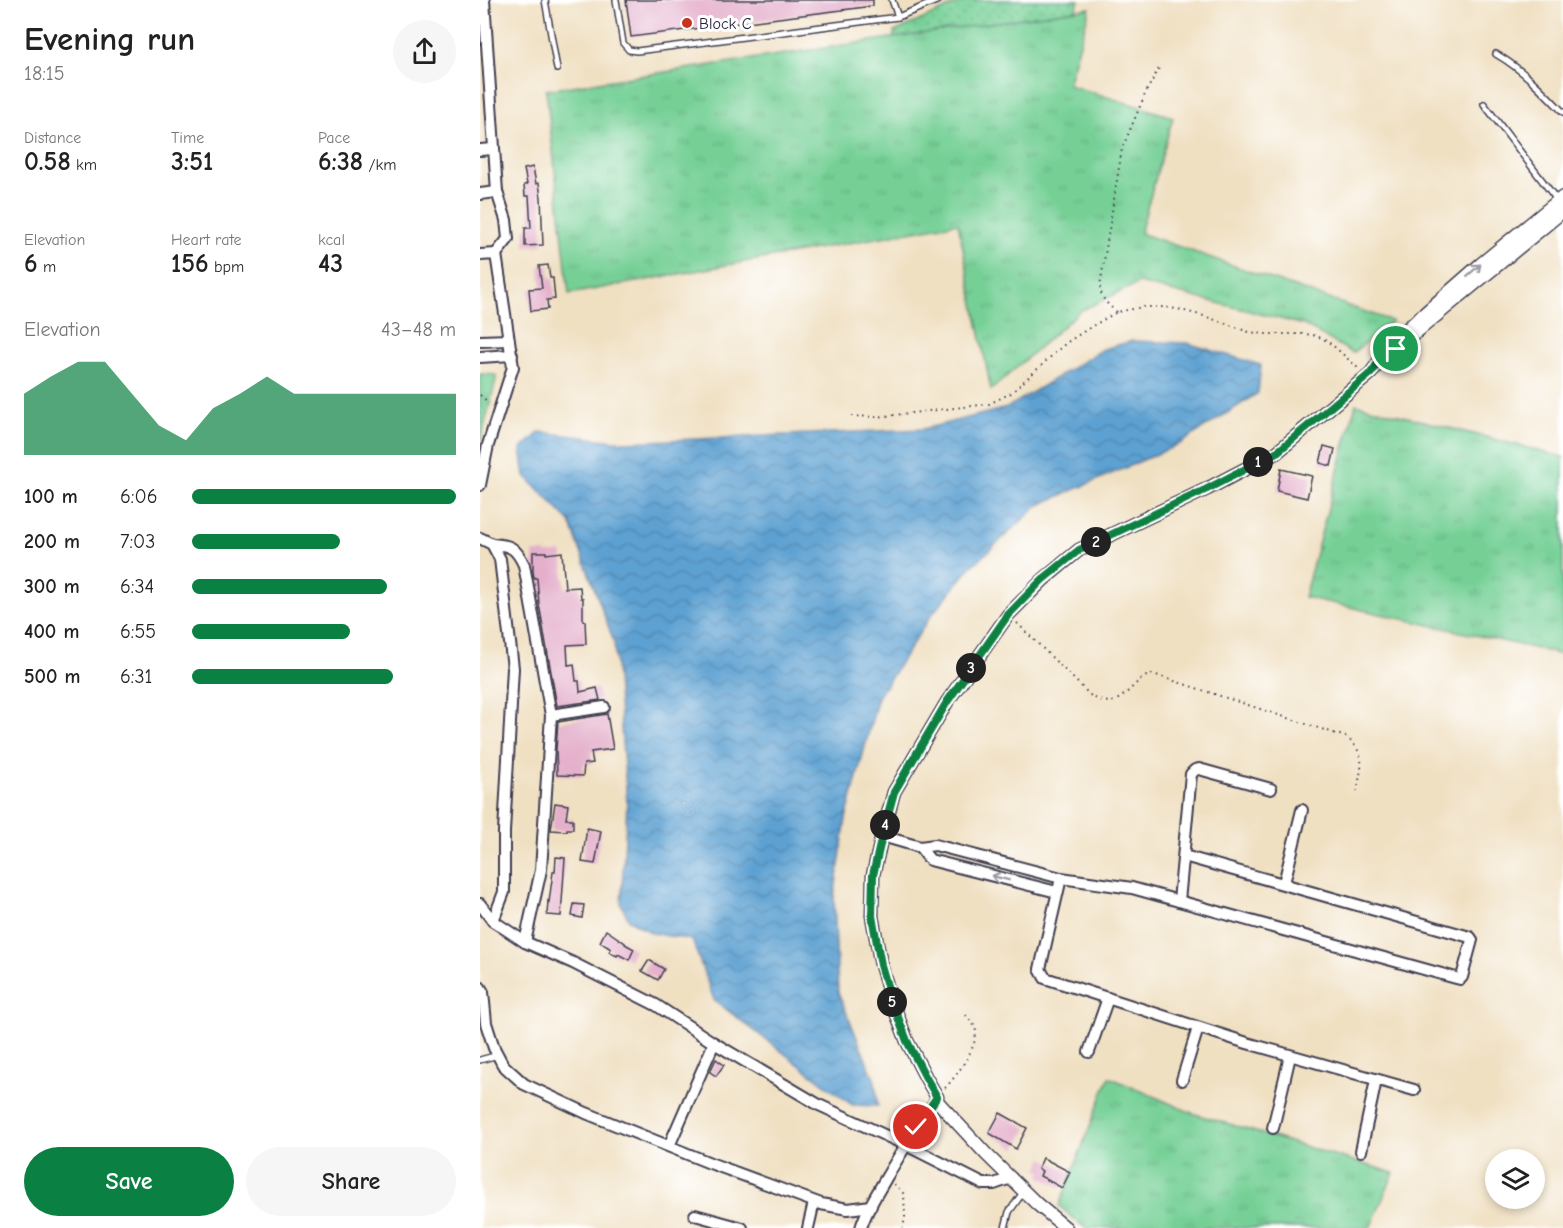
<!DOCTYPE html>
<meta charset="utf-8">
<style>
body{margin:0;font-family:"Comic Neue",sans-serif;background:#f6f6f6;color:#222;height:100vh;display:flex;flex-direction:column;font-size:22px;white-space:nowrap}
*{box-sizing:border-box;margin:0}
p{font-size:20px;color:#767676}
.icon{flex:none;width:33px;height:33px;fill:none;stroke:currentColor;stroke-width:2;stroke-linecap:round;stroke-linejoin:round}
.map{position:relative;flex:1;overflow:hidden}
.panel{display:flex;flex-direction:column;background:#fff;width:480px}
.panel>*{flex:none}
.buttons{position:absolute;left:1005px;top:1149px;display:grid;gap:12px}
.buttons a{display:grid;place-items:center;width:60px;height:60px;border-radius:50%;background:#fff;box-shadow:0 3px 9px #0003;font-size:30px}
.pin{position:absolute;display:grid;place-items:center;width:51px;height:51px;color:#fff;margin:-26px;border:3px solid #fff;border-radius:50%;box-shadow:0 2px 6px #0007}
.km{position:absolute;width:30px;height:30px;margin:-15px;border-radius:50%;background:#222;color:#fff;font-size:16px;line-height:30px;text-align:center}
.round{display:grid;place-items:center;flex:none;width:63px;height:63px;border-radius:32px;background:#f6f6f6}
.headline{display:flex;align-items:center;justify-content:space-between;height:102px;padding:0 24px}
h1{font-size:33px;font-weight:600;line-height:45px}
.figures{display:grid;grid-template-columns:repeat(3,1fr);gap:9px;height:102px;padding:6px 24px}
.figures div{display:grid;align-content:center}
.figures b{font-size:26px;font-weight:600}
.figures small{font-size:16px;font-weight:400}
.figures p{font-size:16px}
.chart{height:168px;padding:12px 24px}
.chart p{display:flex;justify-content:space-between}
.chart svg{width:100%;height:108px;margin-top:6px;fill:#0b8043;opacity:.7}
.action{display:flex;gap:12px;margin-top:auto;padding:12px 24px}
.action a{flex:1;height:69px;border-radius:36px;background:#0b8043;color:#fff;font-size:24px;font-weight:600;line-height:69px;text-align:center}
.action a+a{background:#f6f6f6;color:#222}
ul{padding:0 24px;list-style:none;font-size:20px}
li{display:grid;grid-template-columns:96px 72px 1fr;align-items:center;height:45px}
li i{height:15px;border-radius:8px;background:#0b8043}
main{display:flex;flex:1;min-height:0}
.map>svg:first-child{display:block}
.grass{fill:url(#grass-tufts);stroke:#4c7968;stroke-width:1.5}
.park{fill:url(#park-dots);stroke:#4c7968;stroke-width:1.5}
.water{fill:url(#water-waves);stroke:#406286;stroke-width:1.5}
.building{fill:#e4afcb}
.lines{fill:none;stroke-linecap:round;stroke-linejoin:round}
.service-casing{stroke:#413e4f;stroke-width:8}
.minor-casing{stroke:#413e4f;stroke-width:14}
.tertiary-casing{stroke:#413e4f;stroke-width:15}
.path{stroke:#413e4f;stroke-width:2;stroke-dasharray:1.5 4.5;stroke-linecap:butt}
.service{stroke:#fff;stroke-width:5}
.minor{stroke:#fff;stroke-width:10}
.tertiary{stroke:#fff;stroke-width:12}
.oneway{stroke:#9c9ca7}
.route-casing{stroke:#fff;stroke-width:12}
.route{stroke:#0b8043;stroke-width:8}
.poi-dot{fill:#c8321e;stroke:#fff;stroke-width:2}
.labels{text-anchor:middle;stroke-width:6;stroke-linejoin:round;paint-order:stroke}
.poi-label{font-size:16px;fill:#22223b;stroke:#fff;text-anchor:start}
</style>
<main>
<section class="panel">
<div class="headline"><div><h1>Evening run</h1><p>18:15</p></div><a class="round"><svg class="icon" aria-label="share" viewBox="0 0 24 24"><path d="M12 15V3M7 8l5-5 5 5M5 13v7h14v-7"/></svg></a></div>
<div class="figures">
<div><p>Distance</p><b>0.58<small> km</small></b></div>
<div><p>Time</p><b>3:51</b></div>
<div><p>Pace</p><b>6:38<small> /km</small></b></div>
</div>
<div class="figures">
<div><p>Elevation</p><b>6<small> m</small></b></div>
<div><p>Heart rate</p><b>156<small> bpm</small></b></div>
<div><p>kcal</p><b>43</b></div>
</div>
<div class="chart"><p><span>Elevation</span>43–48 m</p>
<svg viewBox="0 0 160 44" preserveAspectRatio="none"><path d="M0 44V19L10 12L20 6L30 6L40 19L50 32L60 38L70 25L80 19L90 12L100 19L110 19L120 19L130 19L140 19L150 19L160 19V44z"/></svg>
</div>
<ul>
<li><b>100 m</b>6:06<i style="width:100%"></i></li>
<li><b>200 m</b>7:03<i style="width:56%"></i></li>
<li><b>300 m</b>6:34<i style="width:74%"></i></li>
<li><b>400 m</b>6:55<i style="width:60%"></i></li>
<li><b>500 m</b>6:31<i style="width:76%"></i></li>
</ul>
<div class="action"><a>Save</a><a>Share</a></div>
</section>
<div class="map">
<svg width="1083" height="1228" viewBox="0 0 1083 1228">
<defs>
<pattern id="grass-tufts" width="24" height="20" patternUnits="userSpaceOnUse" patternTransform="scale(1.5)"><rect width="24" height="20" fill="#76d096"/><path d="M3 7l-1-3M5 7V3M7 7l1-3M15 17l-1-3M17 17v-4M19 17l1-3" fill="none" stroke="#66b282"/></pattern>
<pattern id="park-dots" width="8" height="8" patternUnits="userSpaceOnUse" patternTransform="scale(1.5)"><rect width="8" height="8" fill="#76d096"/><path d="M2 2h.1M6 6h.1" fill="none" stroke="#66b282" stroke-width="1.8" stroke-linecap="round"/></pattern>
<pattern id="water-waves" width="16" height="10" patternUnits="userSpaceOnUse" patternTransform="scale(1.5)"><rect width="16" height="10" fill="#5da1d2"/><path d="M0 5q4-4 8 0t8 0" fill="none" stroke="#4c83ac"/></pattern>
</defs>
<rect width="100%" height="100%" fill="#fff"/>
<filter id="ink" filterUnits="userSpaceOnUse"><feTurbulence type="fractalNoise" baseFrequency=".0167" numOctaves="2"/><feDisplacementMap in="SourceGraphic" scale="12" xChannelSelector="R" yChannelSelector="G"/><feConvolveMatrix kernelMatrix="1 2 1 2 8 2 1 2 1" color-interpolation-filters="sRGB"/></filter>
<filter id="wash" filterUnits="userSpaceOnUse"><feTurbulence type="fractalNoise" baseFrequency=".008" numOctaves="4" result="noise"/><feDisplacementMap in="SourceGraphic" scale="24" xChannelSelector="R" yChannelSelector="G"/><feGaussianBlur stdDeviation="1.35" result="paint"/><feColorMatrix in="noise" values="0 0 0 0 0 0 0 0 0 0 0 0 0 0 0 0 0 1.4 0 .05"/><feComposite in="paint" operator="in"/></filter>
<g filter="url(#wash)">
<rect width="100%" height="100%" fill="#f0e0c2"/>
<!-- grass -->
<g class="grass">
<polygon points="610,8 588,85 693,117 660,233 912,321 873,353 824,325 659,283 600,311 511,390 478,223 89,294 66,90"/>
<polygon points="0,374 17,375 0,444"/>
<polygon points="876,404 1083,457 1083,656 1071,652 824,597"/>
<polygon points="629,1077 712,1113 914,1173 890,1228 605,1228 579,1206"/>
</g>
<!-- park -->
<polygon class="park" points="485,0 599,0 596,10 414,38 414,32"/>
<!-- water -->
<polygon class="water" points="652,341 707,343 781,365 778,393 698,445 559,505 490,568 450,617 398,697 366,819 354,898 358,992 395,1081 398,1106 372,1105 234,1000 212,940 172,933 149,920 141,904 147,803 134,642 90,522 45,476 41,449 60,432 145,442 443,429 527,408 623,349"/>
<g id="blocks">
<!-- building -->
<g class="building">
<polygon points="146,0 393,0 393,6 151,37"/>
<polygon points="53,167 56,184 59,183 61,198 63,245 45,246 45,228 51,228 49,196 45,196 44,185 47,184 44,169"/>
<polygon points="68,265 70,278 73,278 75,299 67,300 68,309 51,311 49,289 62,288 59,266"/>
<polygon points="844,446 855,449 851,466 840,463"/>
<polygon points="801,469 832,476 827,498 797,491"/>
<polygon points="53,552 66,552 66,554 82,552 85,588 100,587 101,598 103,598 103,621 105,621 106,644 87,645 88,665 94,664 96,681 99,681 100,692 117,688 120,700 77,706 59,604 57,578 54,578 53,571"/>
<polygon points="127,714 133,749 111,752 113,763 104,764 103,776 77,775 76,749 78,722"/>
<polygon points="75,803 88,805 86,819 93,819 93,829 87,829 87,831 71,830"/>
<polygon points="107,828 121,831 115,864 102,862"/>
<polygon points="76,857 85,858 81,916 67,915 68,901 69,902 73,872 75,872"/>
<polygon points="94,904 104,905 102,918 92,916"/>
<polygon points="126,930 145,943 145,944 154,949 149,960 138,954 137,956 129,952 131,949 120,942"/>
<polygon points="169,960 184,969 178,980 162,971"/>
<polygon points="236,1059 244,1065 236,1076 230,1072"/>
<polygon points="520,1113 547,1128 536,1149 509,1133"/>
<polygon points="563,1158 590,1172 582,1188 560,1176 562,1171 558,1169"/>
</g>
</g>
</g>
<g filter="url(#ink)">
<use href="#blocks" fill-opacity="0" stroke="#413e4f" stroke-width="1.5"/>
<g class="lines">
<!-- service casing -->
<g class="service-casing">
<g id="service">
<polyline points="65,0 77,69"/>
<polyline points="136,0 143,43 149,50 157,51 418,17 459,0"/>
<polyline points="412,0 418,17"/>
<path d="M 1016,54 C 1042,69 1062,90 1083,112"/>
<polyline points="1004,104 1077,200"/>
<polyline points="0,1060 18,1055"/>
<polyline points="525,1228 529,1212 544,1191"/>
</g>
</g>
<!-- minor casing -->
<g class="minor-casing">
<g id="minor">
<polyline points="4,0 17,192 26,220 28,239 16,254"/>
<polyline points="0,150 14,149"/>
<polyline points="0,194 17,192"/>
<polyline points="0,255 16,254 33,367 8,445 0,485"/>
<polyline points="0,341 29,340"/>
<polyline points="0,357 32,355"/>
<polyline points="0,538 12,544 20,559 33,668 24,832 24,892 13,921"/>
<path d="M 12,544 C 31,545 36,548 44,565 L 71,715 L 61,870 L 45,942"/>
<polyline points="71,715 124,707"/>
<polyline points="402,836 440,847 455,845 581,878 652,888 976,978 980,979 982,977 992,940 990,937 704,856"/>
<polyline points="440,847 450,860 577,892"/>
<polyline points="581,878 560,969 565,978 767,1043 934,1090"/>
<polyline points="804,883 822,810"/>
<polyline points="699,901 711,774 715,770 719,769 791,789"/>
<polyline points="0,904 13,921 45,942 93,963 176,1005 234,1043 339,1105 426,1145 503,1184 514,1184 531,1178"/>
<polyline points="0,987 3,992 6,1023 14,1048 23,1065 44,1084 106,1113 230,1163 341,1204 368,1209 391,1206"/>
<polyline points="609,1052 628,998"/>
<polyline points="702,1080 718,1028"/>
<polyline points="793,1128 810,1056"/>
<polyline points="189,1146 234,1043"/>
<polyline points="881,1151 896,1080"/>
<polyline points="215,1215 262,1228"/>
<polyline points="328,1228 334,1202"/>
<path d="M 381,1228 C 386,1210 397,1194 406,1178 C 422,1151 438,1125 456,1100"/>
</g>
</g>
<!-- tertiary casing -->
<g class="tertiary-casing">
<g id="tertiary">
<polyline points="923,343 1083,211"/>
<polyline points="586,1228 557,1204 506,1154 456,1100 457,1097 446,1078 427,1041 410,996 401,965 392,916 393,875 402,836 414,792 467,702 528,615 563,580 599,550 727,489 796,453 891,373 906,352 911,343 1001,264 1083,197"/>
</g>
</g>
<!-- path -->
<g class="path">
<path d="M 637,312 C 627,304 621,299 620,286 L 642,149 L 666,92 L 679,68"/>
<polyline points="0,395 9,403"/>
<polyline points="371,416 397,417 509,404 531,393 586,343 614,325 637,312 663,307 681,307 697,309 724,316 769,332 786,334 826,334 837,336 847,341 857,349 879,369"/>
<path d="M 537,623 L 610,695 C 643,717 649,678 673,674 L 866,737 C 888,755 881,767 877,791"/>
<path d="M 465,1088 C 476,1077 501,1043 495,1027 C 493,1023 488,1019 486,1015"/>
<polyline points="414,1184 424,1194 425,1217 423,1228"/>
</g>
<!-- service -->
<use href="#service" class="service"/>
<!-- minor -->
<use href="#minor" class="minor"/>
<!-- tertiary -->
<use href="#tertiary" class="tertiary"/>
</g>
<!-- one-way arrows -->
<defs><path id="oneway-shaft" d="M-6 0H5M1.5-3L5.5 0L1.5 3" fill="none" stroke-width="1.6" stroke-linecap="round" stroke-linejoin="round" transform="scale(1.5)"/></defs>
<g class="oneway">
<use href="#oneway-shaft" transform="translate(994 270) rotate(-41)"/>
<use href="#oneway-shaft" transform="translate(520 878) rotate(-166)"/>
</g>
</g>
<g class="lines" filter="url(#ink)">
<!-- route casing -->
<g class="route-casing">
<polyline id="route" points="436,1127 457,1097 446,1078 427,1041 410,996 401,965 392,916 393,875 402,836 414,792 467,702 528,615 562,580 599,550 727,489 796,453 891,373 906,352 916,349"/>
</g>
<!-- route -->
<use href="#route" class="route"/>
</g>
<!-- markers -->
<circle class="poi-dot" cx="207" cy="23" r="6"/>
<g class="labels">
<!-- poi labels -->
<g class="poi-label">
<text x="219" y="29">Block C</text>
</g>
</g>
</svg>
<div class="buttons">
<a><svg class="icon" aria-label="layers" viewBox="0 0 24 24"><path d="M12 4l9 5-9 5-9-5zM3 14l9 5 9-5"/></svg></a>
</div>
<div class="pin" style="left:916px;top:349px;background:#1e9e55"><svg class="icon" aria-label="arrive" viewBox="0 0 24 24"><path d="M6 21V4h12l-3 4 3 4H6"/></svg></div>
<div class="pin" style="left:436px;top:1127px;background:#d93025"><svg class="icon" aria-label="check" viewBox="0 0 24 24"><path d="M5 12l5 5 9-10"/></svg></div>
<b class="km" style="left:778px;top:462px">1</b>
<b class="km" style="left:616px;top:542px">2</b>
<b class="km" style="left:491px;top:668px">3</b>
<b class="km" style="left:405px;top:825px">4</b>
<b class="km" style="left:412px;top:1002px">5</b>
</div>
</main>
